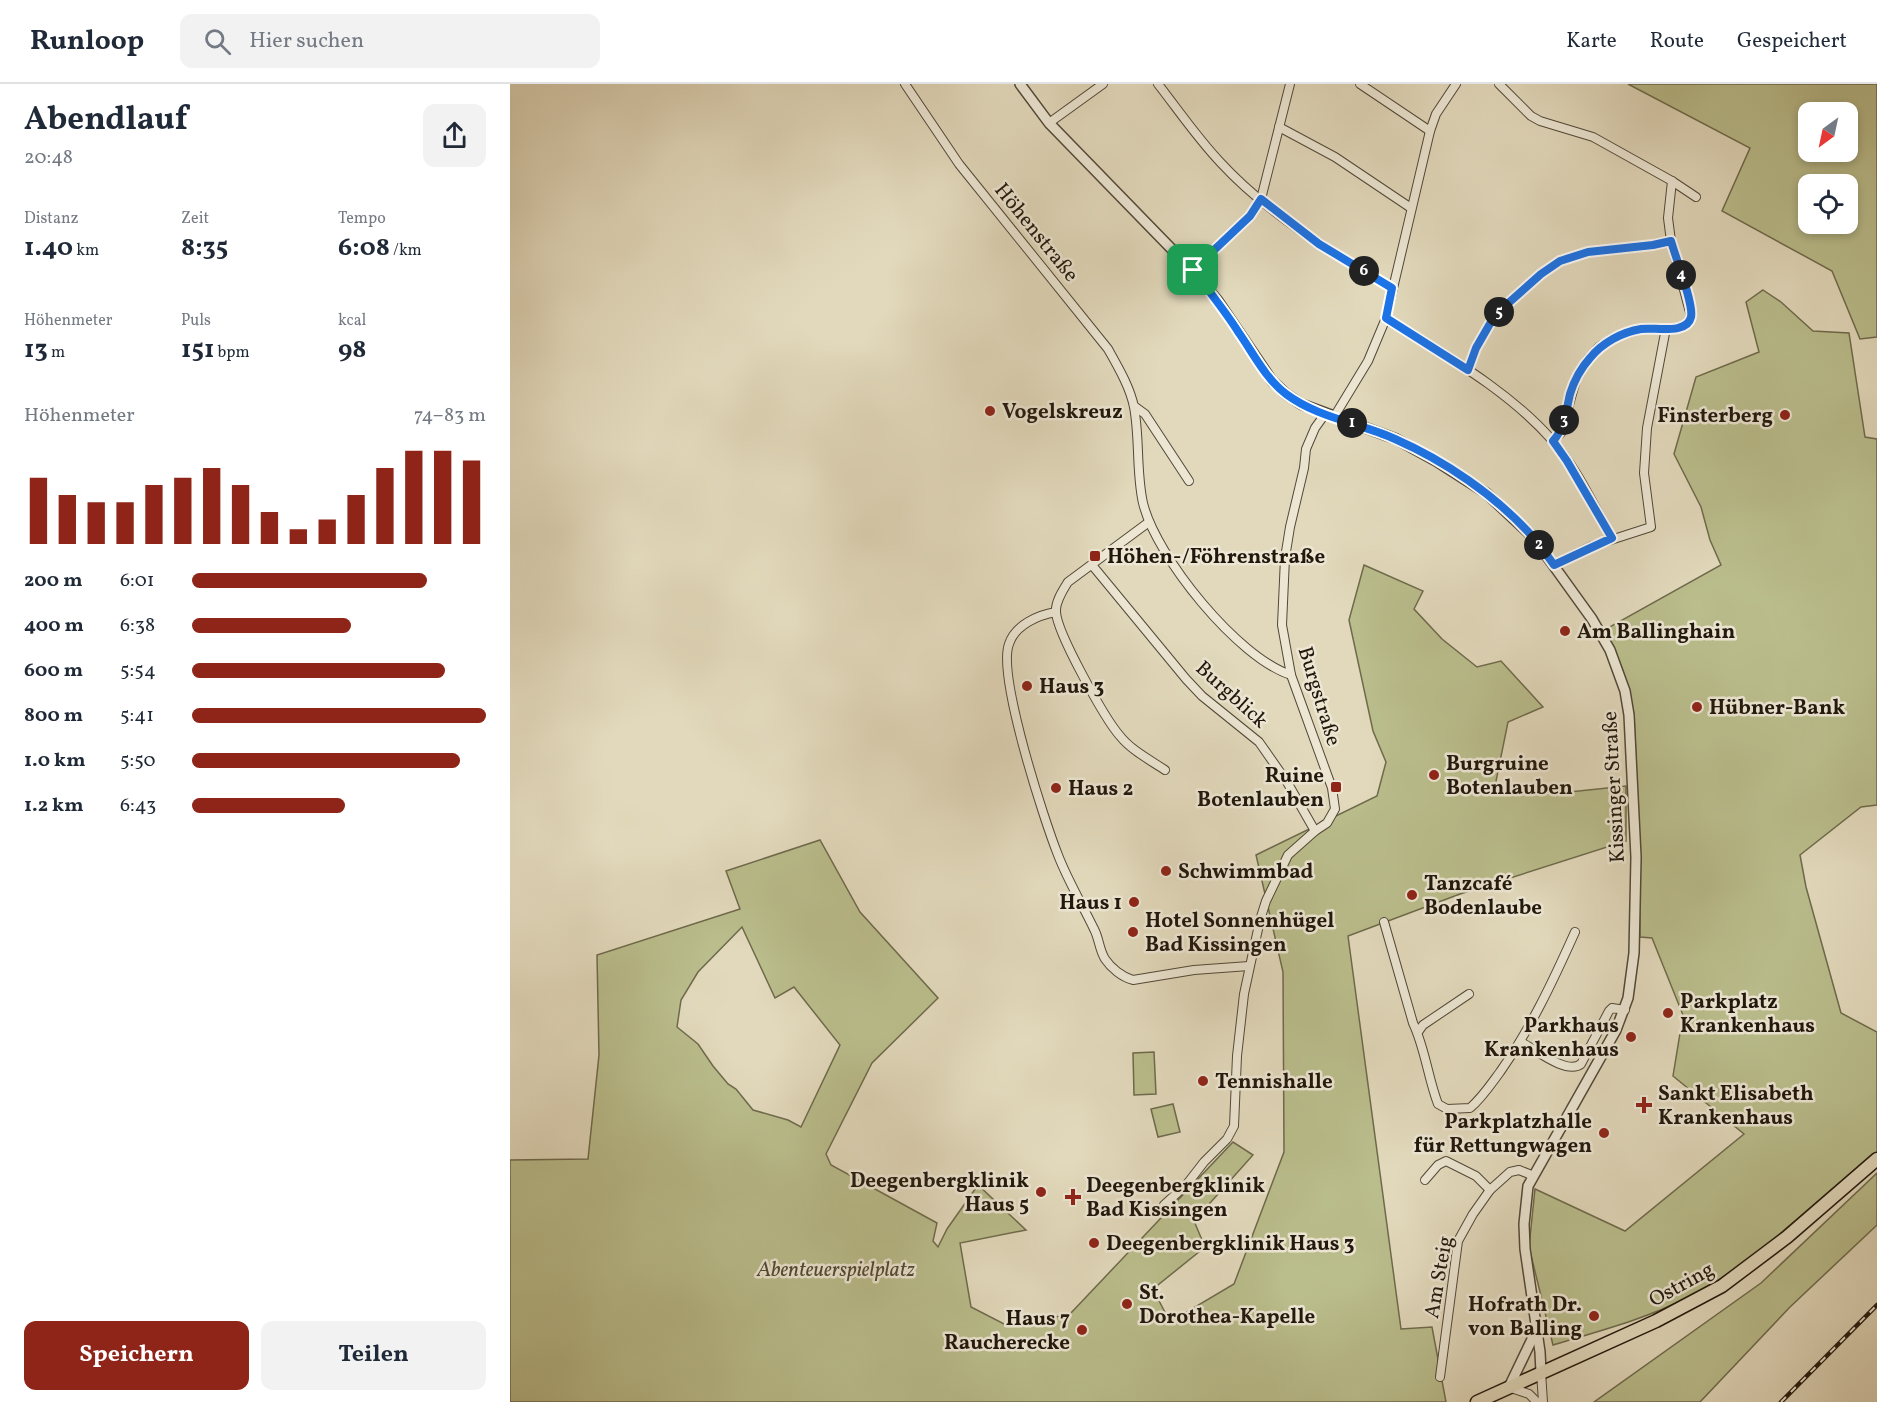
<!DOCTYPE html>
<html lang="de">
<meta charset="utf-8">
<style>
body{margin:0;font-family:Vollkorn,serif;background:#f2f2f3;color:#1f2937;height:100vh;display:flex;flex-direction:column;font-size:22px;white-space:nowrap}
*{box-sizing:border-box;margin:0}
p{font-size:20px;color:#747a83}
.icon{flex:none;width:33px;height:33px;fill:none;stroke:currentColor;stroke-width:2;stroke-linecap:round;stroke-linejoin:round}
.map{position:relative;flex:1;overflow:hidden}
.side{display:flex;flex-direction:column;background:#fff;width:510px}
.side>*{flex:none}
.needle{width:39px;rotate:213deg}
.tools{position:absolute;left:1288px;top:18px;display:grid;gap:12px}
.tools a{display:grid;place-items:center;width:60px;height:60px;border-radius:12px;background:#fff;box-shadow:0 3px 9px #0003;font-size:30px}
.pin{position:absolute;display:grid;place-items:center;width:51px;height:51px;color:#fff;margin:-26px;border-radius:12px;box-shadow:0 3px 9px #0006}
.km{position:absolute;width:30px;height:30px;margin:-15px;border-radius:50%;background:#222;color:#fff;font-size:16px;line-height:30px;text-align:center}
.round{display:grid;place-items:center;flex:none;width:63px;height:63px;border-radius:12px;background:#f2f2f3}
.summary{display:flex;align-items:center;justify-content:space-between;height:102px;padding:0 24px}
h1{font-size:33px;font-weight:700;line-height:45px}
.figures{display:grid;grid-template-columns:repeat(3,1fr);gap:9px;height:102px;padding:6px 24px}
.figures div{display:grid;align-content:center}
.figures b{font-size:26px;font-weight:700}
.figures small{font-size:16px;font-weight:400}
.figures p{font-size:16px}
.chart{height:168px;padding:12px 24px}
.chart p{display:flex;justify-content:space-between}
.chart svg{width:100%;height:108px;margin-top:6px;stroke:#8f2418;stroke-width:6}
.primary-button{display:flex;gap:12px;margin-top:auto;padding:12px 24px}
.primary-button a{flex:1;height:69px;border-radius:12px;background:#8f2418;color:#fff;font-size:24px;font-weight:700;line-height:69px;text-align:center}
.primary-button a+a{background:#f2f2f3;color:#1f2937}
ul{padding:0 24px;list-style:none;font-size:20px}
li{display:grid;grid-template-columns:96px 72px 1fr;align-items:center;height:45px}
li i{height:15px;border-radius:8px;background:#8f2418}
header{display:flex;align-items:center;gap:36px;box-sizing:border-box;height:84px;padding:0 30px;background:#fff;border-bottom:2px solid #e0e1e3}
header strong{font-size:28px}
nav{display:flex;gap:33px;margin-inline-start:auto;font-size:21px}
.search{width:420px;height:54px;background:#f2f2f3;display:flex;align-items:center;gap:15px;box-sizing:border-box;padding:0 21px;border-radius:12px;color:#747a83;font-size:22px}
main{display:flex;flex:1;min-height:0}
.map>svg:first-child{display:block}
.green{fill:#babd8c;stroke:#6e6a4c;stroke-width:1.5;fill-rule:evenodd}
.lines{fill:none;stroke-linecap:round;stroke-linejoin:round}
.minor-casing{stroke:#514839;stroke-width:10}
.tertiary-casing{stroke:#514839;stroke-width:12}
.primary-casing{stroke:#21170d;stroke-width:15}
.minor{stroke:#ece6d3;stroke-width:8}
.tertiary{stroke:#ece6d3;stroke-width:9}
.primary{stroke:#e2d9bc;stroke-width:12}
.rail-casing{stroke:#21170d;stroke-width:4.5}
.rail{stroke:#ece6d3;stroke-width:2;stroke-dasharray:7;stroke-linecap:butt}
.route-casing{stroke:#fff;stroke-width:12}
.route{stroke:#1a73e8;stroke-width:8}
.poi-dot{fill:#8f2418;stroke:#ece6d3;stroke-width:2}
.labels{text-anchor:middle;stroke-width:5;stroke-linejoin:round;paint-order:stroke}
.street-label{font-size:21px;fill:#21170d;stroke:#ece6d3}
.poi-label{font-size:21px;font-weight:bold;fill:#21170d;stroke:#ece6d3;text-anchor:start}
.park-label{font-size:21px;font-style:italic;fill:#4f4933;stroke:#ece6d3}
</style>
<header>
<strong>Runloop</strong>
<div class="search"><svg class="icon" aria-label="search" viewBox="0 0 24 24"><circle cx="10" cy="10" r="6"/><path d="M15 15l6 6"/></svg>Hier suchen</div>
<nav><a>Karte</a><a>Route</a><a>Gespeichert</a></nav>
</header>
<main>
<section class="side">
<div class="summary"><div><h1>Abendlauf</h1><p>20:48</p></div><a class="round"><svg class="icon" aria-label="share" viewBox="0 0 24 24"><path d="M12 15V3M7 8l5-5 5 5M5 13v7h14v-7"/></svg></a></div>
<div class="figures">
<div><p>Distanz</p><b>1.40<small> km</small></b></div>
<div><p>Zeit</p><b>8:35</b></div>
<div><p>Tempo</p><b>6:08<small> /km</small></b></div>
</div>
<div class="figures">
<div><p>Höhenmeter</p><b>13<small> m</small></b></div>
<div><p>Puls</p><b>151<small> bpm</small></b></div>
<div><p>kcal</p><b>98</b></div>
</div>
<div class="chart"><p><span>Höhenmeter</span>74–83 m</p>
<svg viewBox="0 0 160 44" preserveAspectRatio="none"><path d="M5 44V17M15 44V24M25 44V27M35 44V27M45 44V20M55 44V17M65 44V13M75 44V20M85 44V31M95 44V38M105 44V34M115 44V24M125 44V13M135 44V6M145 44V6M155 44V10"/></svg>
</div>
<ul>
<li><b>200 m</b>6:01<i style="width:80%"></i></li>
<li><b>400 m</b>6:38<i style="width:54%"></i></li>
<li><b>600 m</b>5:54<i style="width:86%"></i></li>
<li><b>800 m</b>5:41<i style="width:100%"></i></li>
<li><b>1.0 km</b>5:50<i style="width:91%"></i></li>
<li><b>1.2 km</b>6:43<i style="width:52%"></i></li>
</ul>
<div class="primary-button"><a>Speichern</a><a>Teilen</a></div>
</section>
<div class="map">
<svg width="1367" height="1318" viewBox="0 0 1367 1318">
<rect width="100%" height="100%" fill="#e2d9bc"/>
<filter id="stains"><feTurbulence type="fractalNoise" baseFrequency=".00333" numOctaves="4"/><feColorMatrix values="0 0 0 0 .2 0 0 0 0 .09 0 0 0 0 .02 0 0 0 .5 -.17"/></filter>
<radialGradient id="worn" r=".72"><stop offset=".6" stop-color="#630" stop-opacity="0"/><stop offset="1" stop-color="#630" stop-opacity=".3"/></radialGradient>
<!-- green -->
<g class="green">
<path d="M 1118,0 L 1367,0 L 1367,253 L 1350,255 L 1322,187 L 1212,127 L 1240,64 ZM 1299,28 L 1338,28 L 1338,68 L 1299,68 ZM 1299,100 L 1338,100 L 1338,140 L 1299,140 Z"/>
<path d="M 1253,206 L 1271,218 L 1303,247 L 1339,249 L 1355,353 L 1367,355 L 1367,721 L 1351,723 L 1290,771 L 1296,803 L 1331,929 L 1367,948 L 1367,1069 C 1303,1116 1249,1178 1177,1214 C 1135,1235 1089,1247 1043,1261 L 1019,1163 L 1025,1105 L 1115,1147 L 1234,1050 L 1163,992 L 1173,931 L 1142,854 L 1130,853 L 1129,746 L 1124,631 L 1113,587 L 1096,545 L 1211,481 L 1200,456 L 1191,423 L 1164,370 L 1186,293 L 1249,268 L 1236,218 Z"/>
<path d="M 854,481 L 913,507 L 904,525 L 932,555 L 967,583 L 991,577 L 1033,623 L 998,638 L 985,702 L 1040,710 L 1116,702 L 1116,757 L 950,810 L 838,852 L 891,1245 L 922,1243 L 936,1318 L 0,1318 L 0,1076 L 78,1075 L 89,971 L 87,871 L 230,825 L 216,787 L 310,756 L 350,828 L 428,914 L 362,979 L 316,1070 L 321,1081 L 427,1139 L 423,1157 L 428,1163 L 437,1145 L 468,1101 L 516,1146 L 450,1159 L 461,1223 L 494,1240 L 559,1231 L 723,1058 L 743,1071 L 684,1137 L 695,1163 L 643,1205 L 660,1238 L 724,1200 L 774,1068 L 773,888 L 746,771 L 867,712 L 876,678 L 863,647 L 839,536 ZM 232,843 L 265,914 L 284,903 L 330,961 L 291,1043 L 278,1036 L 243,1026 L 226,1005 L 218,1000 L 203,982 L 188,960 L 167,943 L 171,916 L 188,888 Z"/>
<polygon points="644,968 646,1010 624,1011 623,969"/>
<polygon points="663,1020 670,1048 648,1053 641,1025"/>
<polygon points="1367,1089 1367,1141 1280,1223 1190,1318 1084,1318 1251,1199"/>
</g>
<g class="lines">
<!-- minor casing -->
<g class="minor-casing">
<g id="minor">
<path d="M 395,0 L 449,80 L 598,265 C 608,283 620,303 624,323 C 630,355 626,388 633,419 C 646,473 728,574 781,591"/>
<path d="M 648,0 C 669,27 688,55 711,79 C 759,131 822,168 882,204"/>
<polyline points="850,0 920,47"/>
<polyline points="989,0 1021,32 1030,37 1083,53 1162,97 1186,113"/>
<polyline points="539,39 593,0"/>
<polyline points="769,43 825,73 901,124"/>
<polyline points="683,187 740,132 751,115 780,0"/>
<path d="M 876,234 C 933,270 997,305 1042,356 C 1065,381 1085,424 1102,454"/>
<polyline points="958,286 966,264 985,231 1031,190 1050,177 1078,168 1143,161 1161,157"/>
<polyline points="624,322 635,330 679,397"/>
<polyline points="824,333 858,277 876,234 920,47 926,30 946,0"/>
<polyline points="1043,356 1051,349 1066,296 1078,275 1089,263 1103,254 1130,245 1170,244 1177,240 1181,232 1161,157 1158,134 1162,97"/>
<path d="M 639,438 L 558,498 C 553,506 545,518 546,528 C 547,549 595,635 610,652 C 621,666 640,676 655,686"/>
<polyline points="582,481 676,595 692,612 749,658 777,698 805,747"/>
<polyline points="1044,481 1082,462 1141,443 1134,389 1137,344 1156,244"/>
<path d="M 546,528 C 528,531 505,541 499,560 C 487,591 534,736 548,771 C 558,797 572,820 584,845 C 589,854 589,865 595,875 C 601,884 612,893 623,896 L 684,886 L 739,882"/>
<path d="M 874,838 L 903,939 C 915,964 918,994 928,1020 L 937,1025 L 960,1024 C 972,1014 981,1000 990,988 C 1021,944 1043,897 1065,848"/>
<polyline points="908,948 913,941 959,910"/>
<path d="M 1011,958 C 1026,966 1057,991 1071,980 L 1099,927 L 1102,924 L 1115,926"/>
<polyline points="915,1096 928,1081 936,1077 966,1092 980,1106"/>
<polyline points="654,1121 677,1100 694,1078 717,1055 724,1042 727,972 734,910 750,836 756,817 778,771 805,747 817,739 825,725 822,704 781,591 772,541 775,474 780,443 794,384 796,365 805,344 815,330"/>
<polyline points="1031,1288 1033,1318"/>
<polyline points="930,1293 948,1157 963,1130 980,1106 1000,1088 1009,1086 1019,1090 1022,1093"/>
<polyline points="1001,1304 1019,1310 1027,1318"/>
</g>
</g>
<!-- tertiary casing -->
<g class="tertiary-casing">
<g id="tertiary">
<polyline points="510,0 539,39 683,187 708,217 762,297 776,310 791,320 886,355 926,377 976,409 1023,453 1082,535 1100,566 1115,607 1119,631 1126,773 1124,869 1118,914 1106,946 1018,1102 1014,1140 1015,1165 1030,1268 1031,1288"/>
<polyline points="999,1303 1025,1249"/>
</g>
</g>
<!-- primary casing -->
<g class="primary-casing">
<polyline id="primary" points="967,1318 1146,1237 1212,1202 1277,1153 1367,1075"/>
</g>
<!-- minor -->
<use href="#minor" class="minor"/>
<!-- tertiary -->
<use href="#tertiary" class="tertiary"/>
<!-- primary -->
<use href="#primary" class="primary"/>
<!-- rail casing -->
<g class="rail-casing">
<polyline id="rail" points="1271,1318 1367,1221"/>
</g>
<!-- rail -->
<use href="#rail" class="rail"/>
</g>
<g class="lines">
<!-- route casing -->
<g class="route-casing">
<path id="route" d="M 751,115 L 809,160 L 882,204 L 876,234 L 958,286 L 966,264 L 985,231 L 1031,190 L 1050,177 L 1078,168 L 1143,161 L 1161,157 C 1165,172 1184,220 1181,233 C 1177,251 1145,243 1131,245 C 1112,248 1092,259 1080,274 C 1071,284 1064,297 1060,310 C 1056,327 1055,344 1043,357 L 1057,377 L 1102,454 L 1044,481 C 1037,471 1030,461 1022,452 C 985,411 935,377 885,355 C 850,339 808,334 776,310 C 756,295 743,269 729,249 C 715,227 699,207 683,186 L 740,132 Z"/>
</g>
<!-- route -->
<use href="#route" class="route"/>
</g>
<!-- markers -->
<g class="poi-dot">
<circle cx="480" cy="327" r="6"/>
<circle cx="1275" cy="331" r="6"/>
<rect x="579" y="466" width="12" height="12" rx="3"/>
<circle cx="1055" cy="547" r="6"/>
<circle cx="517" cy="602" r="6"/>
<circle cx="1187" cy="623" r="6"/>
<circle cx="924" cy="691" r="6"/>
<rect x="820" y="697" width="12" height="12" rx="3"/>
<circle cx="546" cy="704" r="6"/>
<circle cx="656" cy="787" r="6"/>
<circle cx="902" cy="811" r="6"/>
<circle cx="624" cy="818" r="6"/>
<circle cx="623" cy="848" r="6"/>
<circle cx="1158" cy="929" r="6"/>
<circle cx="1121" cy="953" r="6"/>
<circle cx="693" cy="997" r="6"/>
<path d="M1131 1012h6v6h6v6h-6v6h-6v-6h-6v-6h6z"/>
<circle cx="1094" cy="1049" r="6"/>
<circle cx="531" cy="1108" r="6"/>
<path d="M560 1104h6v6h6v6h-6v6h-6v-6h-6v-6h6z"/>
<circle cx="584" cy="1159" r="6"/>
<circle cx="617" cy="1220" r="6"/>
<circle cx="1084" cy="1232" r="6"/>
<circle cx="572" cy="1246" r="6"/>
</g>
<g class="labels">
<!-- street labels -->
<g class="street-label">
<text transform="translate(527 148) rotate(51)" y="7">Höhenstraße</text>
<text transform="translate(722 610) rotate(42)" y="7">Burgblick</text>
<text transform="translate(810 612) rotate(73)" y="7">Burgstraße</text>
<text transform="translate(1103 703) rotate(-93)" y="7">Kissinger Straße</text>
<text transform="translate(928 1193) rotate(-80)" y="7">Am Steig</text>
<text transform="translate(1171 1200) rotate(-29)" y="7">Ostring</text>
</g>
<!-- poi labels -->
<g class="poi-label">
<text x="492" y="334">Vogelskreuz</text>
<text x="1263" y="338" text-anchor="end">Finsterberg</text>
<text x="597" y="479">Höhen-/Föhrenstraße</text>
<text x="1067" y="554">Am Ballinghain</text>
<text x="529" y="609">Haus 3</text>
<text x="1199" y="630">Hübner-Bank</text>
<text x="936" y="686">Burgruine<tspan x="936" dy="24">Botenlauben</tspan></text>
<text x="814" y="698" text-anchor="end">Ruine<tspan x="814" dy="24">Botenlauben</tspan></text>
<text x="558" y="711">Haus 2</text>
<text x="668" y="794">Schwimmbad</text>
<text x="914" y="806">Tanzcafé<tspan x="914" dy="24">Bodenlaube</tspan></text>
<text x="612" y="825" text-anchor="end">Haus 1</text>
<text x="635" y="843">Hotel Sonnenhügel<tspan x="635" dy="24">Bad Kissingen</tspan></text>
<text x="1170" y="924">Parkplatz<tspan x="1170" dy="24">Krankenhaus</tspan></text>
<text x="1109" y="948" text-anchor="end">Parkhaus<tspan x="1109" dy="24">Krankenhaus</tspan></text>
<text x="705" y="1004">Tennishalle</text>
<text x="1148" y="1016">Sankt Elisabeth<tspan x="1148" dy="24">Krankenhaus</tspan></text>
<text x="1082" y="1044" text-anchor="end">Parkplatzhalle<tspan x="1082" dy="24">für Rettungwagen</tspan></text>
<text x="519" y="1103" text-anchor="end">Deegenbergklinik<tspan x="519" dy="24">Haus 5</tspan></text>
<text x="576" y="1108">Deegenbergklinik<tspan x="576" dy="24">Bad Kissingen</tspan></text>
<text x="596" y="1166">Deegenbergklinik Haus 3</text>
<text x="629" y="1215">St.<tspan x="629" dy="24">Dorothea-Kapelle</tspan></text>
<text x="1072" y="1227" text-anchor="end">Hofrath Dr.<tspan x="1072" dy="24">von Balling</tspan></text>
<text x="560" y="1241" text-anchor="end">Haus 7<tspan x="560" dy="24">Raucherecke</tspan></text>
</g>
<!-- park labels -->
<g class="park-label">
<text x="326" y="1192">Abenteuerspielplatz</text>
</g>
</g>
<rect width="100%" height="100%" filter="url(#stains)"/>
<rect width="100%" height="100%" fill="url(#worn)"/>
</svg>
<div class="tools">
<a><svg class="needle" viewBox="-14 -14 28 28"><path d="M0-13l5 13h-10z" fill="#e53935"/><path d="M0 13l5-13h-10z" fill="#747a83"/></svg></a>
<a><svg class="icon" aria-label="locate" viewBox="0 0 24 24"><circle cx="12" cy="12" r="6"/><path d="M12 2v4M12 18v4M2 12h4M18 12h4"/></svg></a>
</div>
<div class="pin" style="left:683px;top:186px;background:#1e9e55"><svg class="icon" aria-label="arrive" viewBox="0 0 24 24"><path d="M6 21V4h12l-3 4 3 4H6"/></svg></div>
<b class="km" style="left:842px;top:339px">1</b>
<b class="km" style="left:1029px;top:461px">2</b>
<b class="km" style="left:1054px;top:336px">3</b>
<b class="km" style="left:1171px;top:191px">4</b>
<b class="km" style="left:989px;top:228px">5</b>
<b class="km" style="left:854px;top:187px">6</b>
</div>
</main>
